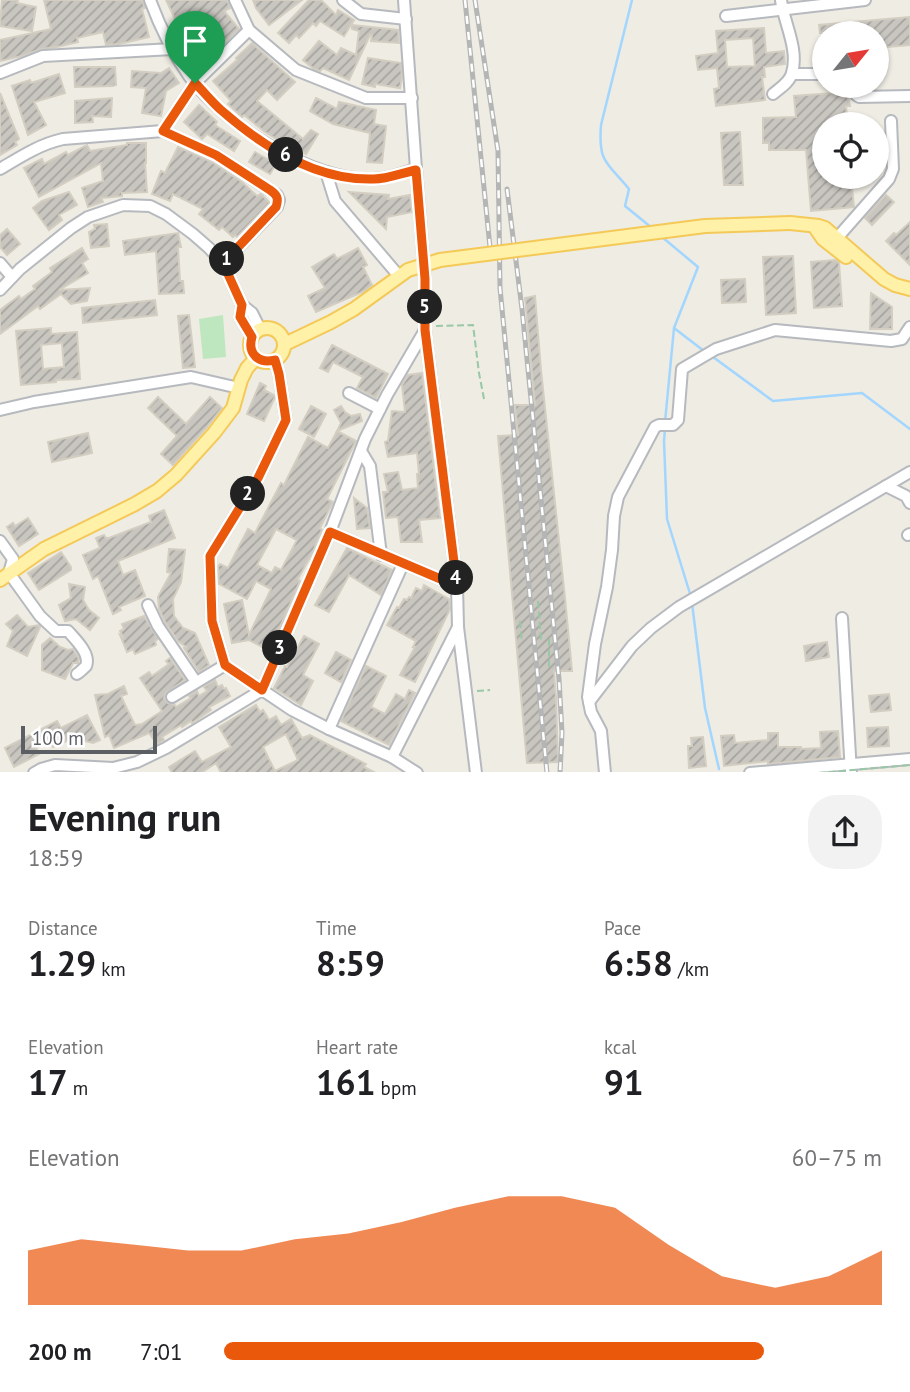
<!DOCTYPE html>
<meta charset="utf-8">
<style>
body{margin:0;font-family:"PT Sans",sans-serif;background:#f2f2f2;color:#202124;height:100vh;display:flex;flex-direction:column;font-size:26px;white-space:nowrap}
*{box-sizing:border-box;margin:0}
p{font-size:23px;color:#757577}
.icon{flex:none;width:38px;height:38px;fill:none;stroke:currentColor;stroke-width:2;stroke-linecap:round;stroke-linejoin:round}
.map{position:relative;height:772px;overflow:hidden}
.side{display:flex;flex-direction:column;background:#fff;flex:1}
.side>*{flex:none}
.needle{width:46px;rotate:60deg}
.controls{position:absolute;left:812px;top:21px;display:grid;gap:14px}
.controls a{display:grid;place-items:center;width:77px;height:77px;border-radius:50%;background:#fff;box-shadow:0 2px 5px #0004;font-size:35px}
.scale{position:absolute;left:21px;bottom:18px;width:136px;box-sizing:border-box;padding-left:7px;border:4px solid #5b5f64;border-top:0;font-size:19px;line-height:24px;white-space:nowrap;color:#5b5f64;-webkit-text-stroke:5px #fff;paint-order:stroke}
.pin{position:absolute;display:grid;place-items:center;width:60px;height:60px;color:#fff;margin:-72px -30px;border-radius:50% 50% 50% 0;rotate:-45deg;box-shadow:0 0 7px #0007}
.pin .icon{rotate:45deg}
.km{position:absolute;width:35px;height:35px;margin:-18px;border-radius:50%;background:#222;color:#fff;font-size:19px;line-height:35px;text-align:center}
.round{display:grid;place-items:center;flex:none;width:74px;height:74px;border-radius:28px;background:#f2f2f2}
.summary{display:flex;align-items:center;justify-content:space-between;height:119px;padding:0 28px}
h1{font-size:38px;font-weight:700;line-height:52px}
.figures{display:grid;grid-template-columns:repeat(3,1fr);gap:10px;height:119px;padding:7px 28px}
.figures div{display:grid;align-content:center}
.figures b{font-size:35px;font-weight:700}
.figures small{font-size:19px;font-weight:400}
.figures p{font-size:19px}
.chart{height:196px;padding:14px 28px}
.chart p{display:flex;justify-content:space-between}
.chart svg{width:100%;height:126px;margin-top:7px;fill:#ea580c;opacity:.7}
ul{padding:0 28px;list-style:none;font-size:23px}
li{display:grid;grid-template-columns:112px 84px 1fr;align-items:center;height:52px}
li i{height:18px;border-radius:9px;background:#ea580c}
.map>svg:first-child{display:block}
.green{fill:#bfe7bf}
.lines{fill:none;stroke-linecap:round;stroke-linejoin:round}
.stream{stroke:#a3d6ff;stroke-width:2.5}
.building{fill:url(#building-hatch);stroke:#d3cec1;stroke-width:2;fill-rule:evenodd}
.minor-casing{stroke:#b6b9be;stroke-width:14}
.major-casing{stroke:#f4c957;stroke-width:16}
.path{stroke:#98c8a6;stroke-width:2;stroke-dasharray:7 3.5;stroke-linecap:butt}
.minor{stroke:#fff;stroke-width:10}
.major{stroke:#fff1a8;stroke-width:12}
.rail-casing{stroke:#b4b5b5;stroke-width:5}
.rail{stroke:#fff;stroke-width:2.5;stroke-dasharray:8;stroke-linecap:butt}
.major-bridge-casing{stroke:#f4c957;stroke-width:16;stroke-linecap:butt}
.path-bridge{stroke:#98c8a6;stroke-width:2;stroke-dasharray:7 3.5;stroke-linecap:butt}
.major-bridge{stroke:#fff1a8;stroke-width:12}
.route-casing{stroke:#fff;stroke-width:14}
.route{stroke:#ea580c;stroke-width:9}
</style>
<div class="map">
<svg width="910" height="773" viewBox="0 0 910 773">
<defs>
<pattern id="building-hatch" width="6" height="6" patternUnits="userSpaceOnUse" patternTransform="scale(1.75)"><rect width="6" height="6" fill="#c9c6c0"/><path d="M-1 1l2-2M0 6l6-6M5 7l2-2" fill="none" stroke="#a6a4a0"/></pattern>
</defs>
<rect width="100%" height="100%" fill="#eeece3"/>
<!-- green -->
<polygon class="green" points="223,315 226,357 203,359 199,319"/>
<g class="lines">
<!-- stream -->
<g class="stream">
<path d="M 632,0 L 601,125 C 598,163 607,162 629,189 L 625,206 L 652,228"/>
<polyline points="662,237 698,267 674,328 704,351"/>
<polyline points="713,357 773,401 862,393 910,429"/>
<polyline points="665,422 674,328"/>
<polyline points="665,429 664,441 667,519 691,597"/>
<polyline points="692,603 705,708 719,769"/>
</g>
</g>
<!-- building -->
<g class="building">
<polygon points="2,0 18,0 17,3 36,7 32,31 0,26"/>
<polygon points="44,0 142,0 145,8 142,9 149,37 119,44 106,45 103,32 77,38 78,42 57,47 41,49 22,56 0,61 0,40 51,29"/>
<polygon points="166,0 227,0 230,8 224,11 239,29 219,48 201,62 185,40"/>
<polygon points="253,0 302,0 269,25 256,8"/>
<polygon points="309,0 321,0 336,15 338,10 354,20 344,36 320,21 316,26 313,23 299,38 296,35 289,43 278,33"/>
<polygon points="910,17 910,45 877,48 877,33 820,33 819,25"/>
<polygon points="352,25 398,30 399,43 371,41 372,35 370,35 349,80 323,68 320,71 314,69 303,60 319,41 337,55 341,48 356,55 359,31 352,29"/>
<path d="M 764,28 L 766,53 L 784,51 L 785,64 L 764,67 L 765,77 L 762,77 L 765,100 L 716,106 L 714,89 L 719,88 L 717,68 L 698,70 L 696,56 L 718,53 L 716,31 ZM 753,38 L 755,66 L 727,67 L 725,40 Z"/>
<polygon points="252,43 295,82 277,100 267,90 257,101 303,139 311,130 318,134 306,154 288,143 286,145 265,132 244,115 242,117 228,104 231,101 213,81 237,60 236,58"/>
<polygon points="368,58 401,63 402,77 400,88 375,84 375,87 362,84"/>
<polygon points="74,67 115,67 116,85 113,86 75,87"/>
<polygon points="169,68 179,83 166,91 161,116 142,113 146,88 131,87 132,71 161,73"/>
<polygon points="59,74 65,93 34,102 46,125 28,135 12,86 30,80 31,83"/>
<polygon points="847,92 850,106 846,106 848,124 824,124 824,177 851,177 854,207 811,211 806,150 769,150 769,143 763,143 763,118 796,117 794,96"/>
<polygon points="0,93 19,139 15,142 17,145 0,155"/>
<polygon points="112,98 111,117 92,116 93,122 75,123 75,101"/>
<polygon points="316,98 337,109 339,102 376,110 374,124 386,126 382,163 367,162 370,133 333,124 310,111"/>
<polygon points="199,105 217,122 215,125 240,141 234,151 207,134 202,139 184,122"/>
<polygon points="740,132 743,185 724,185 721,133"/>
<polygon points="127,143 146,143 146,163 145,163 147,192 122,193 122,196 101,198 103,202 88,207 82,188 103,181 101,163 39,197 24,168 42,159 44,164 66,152 68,155 87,145 90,151 127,145"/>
<polygon points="178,147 212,162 242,182 257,196 261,194 270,203 237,237 235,235 233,237 222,227 219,230 199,214 203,209 173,194 170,201 152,194 161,171 165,173"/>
<polygon points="255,152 276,164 270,174 249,162"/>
<polygon points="69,192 77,205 59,215 62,220 49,230 33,208 42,201"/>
<polygon points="349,192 389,195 388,199 410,195 412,212 387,217 386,229"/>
<polygon points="886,195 894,202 872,225 865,218"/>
<polygon points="910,222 910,265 886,241 894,233 896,235"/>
<polygon points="107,224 109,246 91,248 89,232 95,229 94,225"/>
<polygon points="7,229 20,244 7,255 0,247 0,235"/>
<polygon points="178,233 181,247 178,247 180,281 183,281 184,293 159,294 156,251 125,255 123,241"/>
<polygon points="82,248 88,259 82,263 88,273 59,290 90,288 87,301 71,304 61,294 40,309 38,306 0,334 0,310 19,296 21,299 35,289 33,286 52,272 50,268"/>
<polygon points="358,248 367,265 363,267 372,285 365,291 316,312 308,296 325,288 312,267 334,254 337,259"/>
<polygon points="793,256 796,313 766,315 763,257"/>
<polygon points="836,260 839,262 842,306 814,308 811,262"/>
<polygon points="745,279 746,302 722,303 721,280"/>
<polygon points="871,293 892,307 892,329 870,329"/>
<polygon points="535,296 541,370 565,598 572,671 554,671 556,698 558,762 527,763 498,436 518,435 515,405 535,405 525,298"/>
<polygon points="155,300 157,315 83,323 82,308"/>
<polygon points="189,315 195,367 183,368 178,316"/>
<path d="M 51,328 L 51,334 L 77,332 L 80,379 L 56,380 L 56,382 L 21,385 L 16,331 ZM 62,343 L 64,367 L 43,369 L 41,345 Z"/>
<polygon points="332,345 388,374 376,398 357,388 363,377 333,362 328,372 320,368"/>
<polygon points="422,373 440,518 419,520 422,542 401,542 398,517 386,518 383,492 388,492 384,474 398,472 402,490 418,488 417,474 419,474 417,453 388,457 385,442 388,441 392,411 405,412 402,385 408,375"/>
<polygon points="260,383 266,386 264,390 274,395 275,397 264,421 247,414"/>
<polygon points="158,397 186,424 210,397 222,408 207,427 173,465 161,454 177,436 148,408"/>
<polygon points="311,406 326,414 314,437 299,429"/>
<polygon points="341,406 345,412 351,416 360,414 362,421 337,431 341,423 334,410"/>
<path d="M 337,431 L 356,441 L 327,499 L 333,502 L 320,528 L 322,530 L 313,552 L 298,579 L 300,581 L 270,651 L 249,640 L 232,643 L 224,604 L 242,600 L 249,635 L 271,589 L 256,581 L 247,599 L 219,584 L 218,567 L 220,564 L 228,568 L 248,529 L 255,533 L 281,483 L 284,485 L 308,437 L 328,448 ZM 276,529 L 297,540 L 281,570 L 275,567 L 272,573 L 257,565 Z"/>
<polygon points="88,433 92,453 52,462 48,442"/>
<polygon points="354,498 367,508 370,528 357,529"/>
<polygon points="164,510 175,538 118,561 123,575 135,570 145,596 119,607 121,610 113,614 98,576 93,579 83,555 100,548 96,538 104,535 106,538 109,538 151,522 149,516"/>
<polygon points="28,518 38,534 19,546 7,527 13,523 15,526"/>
<polygon points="347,548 392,570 381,595 349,575 329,612 315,605"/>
<polygon points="169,549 185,550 181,582 173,599 174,616 183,628 195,633 209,665 199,672 184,648 186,647 178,641 165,622 159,609 158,597 171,573 167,572"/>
<polygon points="61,552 71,567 71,570 39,590 28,573"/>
<polygon points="69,584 85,587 83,600 89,610 99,618 90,630 76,619 65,621 59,605 71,598"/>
<polygon points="424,585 449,599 450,609 415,682 400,675 415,647 413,647 416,641 387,625 397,607 399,608 404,599 407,600 409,597 411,598 416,588 422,591"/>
<polygon points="17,615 28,627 39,625 40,627 27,656 7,646 13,631 6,624"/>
<polygon points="144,616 158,639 155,641 156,645 135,654 133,649 127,652 120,635 123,637 120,631 124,629 122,624"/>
<polygon points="304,636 319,644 303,675 313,681 301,705 274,688 285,666 287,667"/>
<polygon points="50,638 60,647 68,650 73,649 79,659 78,663 73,663 65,679 42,670 42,645"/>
<polygon points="827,642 829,657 806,661 804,646"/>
<polygon points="336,652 351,660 341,682 325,673"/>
<polygon points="170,658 185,680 166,693 164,698 168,703 174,704 176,707 191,698 189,696 197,691 199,696 207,691 204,687 215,680 218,687 222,685 224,689 226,688 230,696 209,707 211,710 192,723 191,721 182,727 181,725 162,737 164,740 157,744 149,733 114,748 109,735 105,737 95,695 108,694 124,686 127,694 121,696 127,709 135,725 142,724 162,711 140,678 149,672 152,676 169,664 166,661"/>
<polygon points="366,666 386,676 371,707 385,714 396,694 405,699 409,690 415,693 389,745 341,721"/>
<polygon points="889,694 891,710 871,712 869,696"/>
<path d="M 256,705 L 260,712 L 263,710 L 269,720 L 276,716 L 281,725 L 291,719 L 302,738 L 310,735 L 366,764 L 364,767 L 376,773 L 221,773 L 216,763 L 201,773 L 172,773 L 169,767 L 195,751 L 202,762 L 231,747 L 219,727 ZM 286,734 L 298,760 L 275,771 L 263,747 Z"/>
<polygon points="87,715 100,740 93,743 73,738 53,747 50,741 36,748 39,754 14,767 5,748 57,721 61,728"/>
<polygon points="888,727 889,746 868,747 867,728"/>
<polygon points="838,731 840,757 768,764 768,761 724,766 721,736 734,735 735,743 768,740 768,733 778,733 778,747 801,747 801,749 821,748 820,732"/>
<polygon points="703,737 706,766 689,768 688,746 692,746 691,738"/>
</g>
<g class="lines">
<!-- minor casing -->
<g class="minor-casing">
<g id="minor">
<path d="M 150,0 C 160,27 172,52 189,76 C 225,125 312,182 374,179 C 388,179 403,173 416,169"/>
<polyline points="235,0 249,30 296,70 366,98 412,98"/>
<polyline points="343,0 361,14 406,19"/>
<polyline points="404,0 416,169 425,279 425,330 457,586 458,627 476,773"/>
<polyline points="726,16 865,0"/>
<polyline points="0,73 43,56 173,49"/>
<polyline points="792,74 824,74"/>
<polyline points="854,86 855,94 859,97 910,96"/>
<path d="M 773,94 C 780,88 790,82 792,73 C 799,49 784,23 781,0"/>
<polyline points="163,131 216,155 277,195 279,200 277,207 223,263"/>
<path d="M 0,169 C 20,157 40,144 63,139 L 163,131 L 195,83 L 249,30"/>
<polyline points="326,172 335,201 399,276"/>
<polyline points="837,238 889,179 893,169 891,121"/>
<polyline points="0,263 12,277"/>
<polyline points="0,290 20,269 71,228 88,217 123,205 150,206 166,214 193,234 209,248 223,263 242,305"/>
<polyline points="252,337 240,317 242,305 252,313 260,329"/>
<polyline points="275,360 279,374 286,420 258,478 210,556 212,621 225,665 292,710 329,729 392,757 417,773"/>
<polyline points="349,393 380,409"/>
<polyline points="0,410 34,402 191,377 239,388"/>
<polyline points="361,451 370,466 381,555"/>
<polyline points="886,486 906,496 910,503"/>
<polyline points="330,532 457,586"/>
<polyline points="908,535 910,534"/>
<path d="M 0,541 L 13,559 L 9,573 L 40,616 L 56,631 L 68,631 C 75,639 91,654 86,666 C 85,667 78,674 77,674"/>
<polyline points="148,605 158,626 196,682"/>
<polyline points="842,618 851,773"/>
<polyline points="172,697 225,665"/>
<polyline points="589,702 632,646 651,628 679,607 910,472"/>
<polyline points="329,729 403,564"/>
<polyline points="392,757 458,627"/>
<polyline points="34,773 41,769 55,765 113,768 137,762 166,748 262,690 330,532 365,439 387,395 425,330"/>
<polyline points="605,773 601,731 591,712 588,697 595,644 607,587 612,550 614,516 618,497 655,427 659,425 673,425 678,420 682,369 716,349 775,330 891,341 902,339 910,327"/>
<polyline points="750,773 910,759"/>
</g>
</g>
<!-- major casing -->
<g class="major-casing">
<g id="major">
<polyline points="790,223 819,226 825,228 884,279 895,285 910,289"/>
<polyline points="814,226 823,239 846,257"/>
<circle cx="267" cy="345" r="17"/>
<polyline points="285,344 331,322 354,309 408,270"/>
<polyline points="0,580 44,549 135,504 157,491 176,475 214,433 233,408 241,380 247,368 256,358"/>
</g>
</g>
<!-- path -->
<g class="path">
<polyline points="436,326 473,325 479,373 484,399"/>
<polyline points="538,601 541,640"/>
<polyline points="520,621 522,642"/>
<polyline points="549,667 549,639"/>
<polyline points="477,691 490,690"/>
</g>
<!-- minor -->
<use href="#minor" class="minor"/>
<!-- major -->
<use href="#major" class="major"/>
<!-- rail casing -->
<g class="rail-casing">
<g id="rail">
<polyline points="465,0 491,257"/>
<polyline points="475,0 498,151 500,288 547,773"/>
<polyline points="507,189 522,309 559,679 562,733 560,773"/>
</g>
</g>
<!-- rail -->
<use href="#rail" class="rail"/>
<!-- major-bridge casing -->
<g class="major-bridge-casing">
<polyline id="major-bridge" points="408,270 440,260 705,226 790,223"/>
</g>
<!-- path-bridge -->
<polyline class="path-bridge" points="818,773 910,765"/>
<!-- major-bridge -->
<use href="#major-bridge" class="major-bridge"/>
</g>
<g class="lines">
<!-- route casing -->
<g class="route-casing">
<path id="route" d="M 195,83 C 204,92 212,102 221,110 C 262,146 317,181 374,179 C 387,179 402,173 416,170 L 425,279 L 425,330 L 457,586 L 330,532 L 262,690 L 225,665 L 212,621 L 210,556 L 258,478 L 286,420 L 279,374 L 275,360 C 259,364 247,354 252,337 L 240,317 L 242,305 L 223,263 L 276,207 C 279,198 277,195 270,190 L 216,155 L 163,131 Z"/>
</g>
<!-- route -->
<use href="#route" class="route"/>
</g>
</svg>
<div class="controls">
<a><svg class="needle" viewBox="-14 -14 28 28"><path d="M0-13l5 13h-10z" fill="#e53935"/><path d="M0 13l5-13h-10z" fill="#757577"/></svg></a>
<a><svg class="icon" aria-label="locate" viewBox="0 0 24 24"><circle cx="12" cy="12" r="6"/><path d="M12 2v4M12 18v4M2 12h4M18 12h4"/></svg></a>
</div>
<div class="scale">100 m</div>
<div class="pin" style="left:195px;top:83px;background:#1e9e55"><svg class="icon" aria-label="arrive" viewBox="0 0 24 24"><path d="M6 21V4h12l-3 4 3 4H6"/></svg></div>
<b class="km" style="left:227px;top:259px">1</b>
<b class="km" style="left:248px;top:494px">2</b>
<b class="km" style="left:280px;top:648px">3</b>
<b class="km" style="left:456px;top:578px">4</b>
<b class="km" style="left:425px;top:307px">5</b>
<b class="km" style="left:286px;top:155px">6</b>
</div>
<section class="side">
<div class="summary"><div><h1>Evening run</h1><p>18:59</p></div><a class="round"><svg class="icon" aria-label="share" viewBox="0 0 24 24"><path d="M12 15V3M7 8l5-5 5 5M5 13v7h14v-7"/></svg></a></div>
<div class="figures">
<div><p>Distance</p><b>1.29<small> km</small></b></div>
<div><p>Time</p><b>8:59</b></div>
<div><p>Pace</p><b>6:58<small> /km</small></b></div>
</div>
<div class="figures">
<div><p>Elevation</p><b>17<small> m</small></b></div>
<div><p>Heart rate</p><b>161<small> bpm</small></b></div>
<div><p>kcal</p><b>91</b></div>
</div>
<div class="chart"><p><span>Elevation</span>60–75 m</p>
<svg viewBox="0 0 160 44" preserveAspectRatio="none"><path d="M0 44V25L10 21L20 23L30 25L40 25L50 21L60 19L70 15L80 10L90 6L100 6L110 10L120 23L130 34L140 38L150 34L160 25V44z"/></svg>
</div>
<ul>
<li><b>200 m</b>7:01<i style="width:82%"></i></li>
</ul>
</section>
